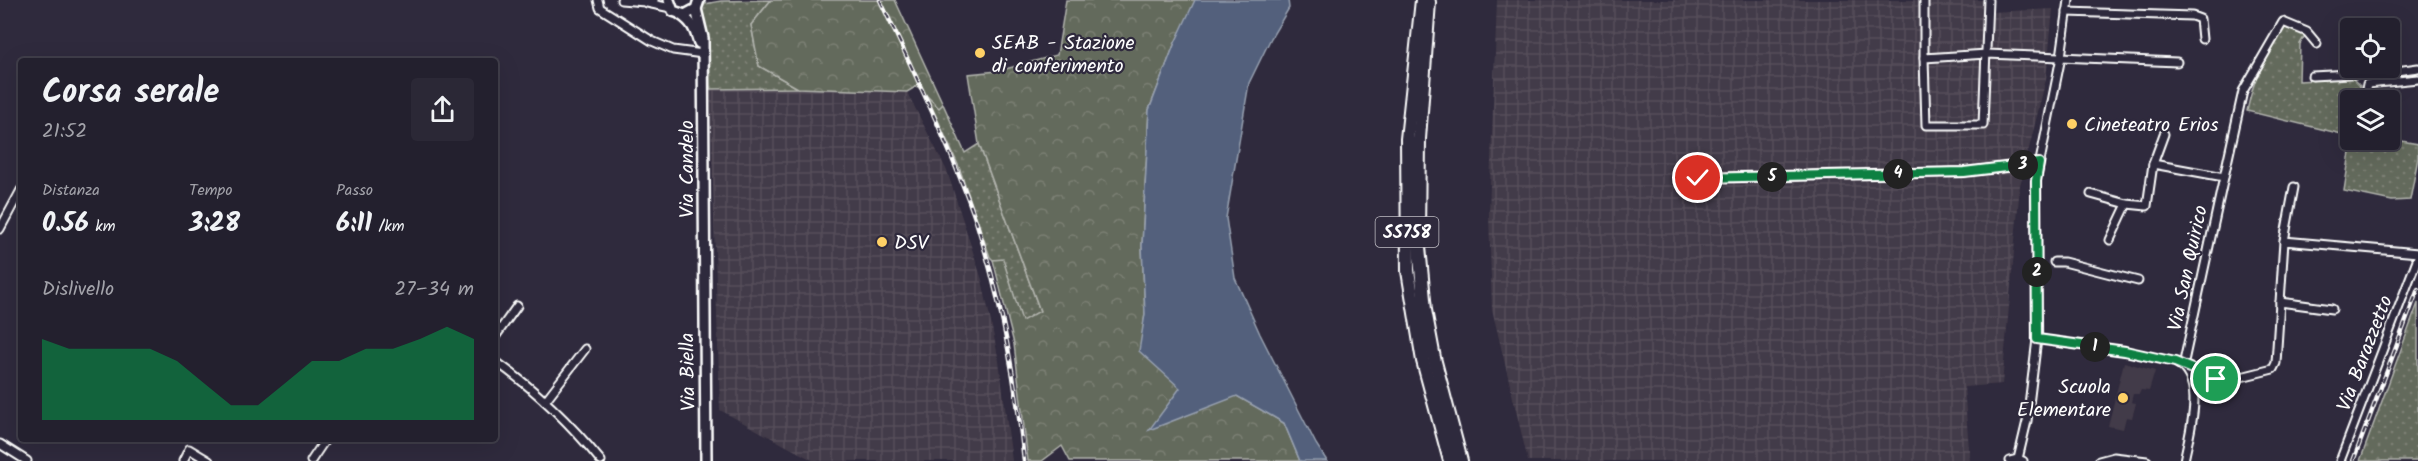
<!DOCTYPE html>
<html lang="it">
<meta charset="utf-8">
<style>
body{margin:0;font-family:Kalam,sans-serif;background:#2b2836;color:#f1f3f6;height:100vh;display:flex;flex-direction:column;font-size:22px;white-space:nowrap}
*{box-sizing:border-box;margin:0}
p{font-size:20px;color:#a3a3aa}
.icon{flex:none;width:33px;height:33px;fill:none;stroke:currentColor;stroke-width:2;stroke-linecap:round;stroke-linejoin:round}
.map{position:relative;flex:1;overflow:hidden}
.panel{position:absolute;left:18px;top:58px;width:480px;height:384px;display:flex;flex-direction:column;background:#23202e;border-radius:6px;box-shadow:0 6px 24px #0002,0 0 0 2px #403e4a}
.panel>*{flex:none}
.buttons{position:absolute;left:2340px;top:18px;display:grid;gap:12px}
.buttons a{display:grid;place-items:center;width:60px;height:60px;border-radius:6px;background:#23202e;box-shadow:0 6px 24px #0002,0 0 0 2px #403e4a;font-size:30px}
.pin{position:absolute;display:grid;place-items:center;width:51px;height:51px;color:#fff;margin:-26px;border:3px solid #fff;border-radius:50%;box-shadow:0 2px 6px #0007}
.km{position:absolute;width:30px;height:30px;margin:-15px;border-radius:50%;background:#222;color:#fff;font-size:16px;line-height:30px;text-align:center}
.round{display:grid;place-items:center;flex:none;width:63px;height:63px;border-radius:6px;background:#2b2836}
.summary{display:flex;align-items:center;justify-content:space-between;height:102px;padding:0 24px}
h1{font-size:33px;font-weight:700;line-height:45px}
.stats{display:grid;grid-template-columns:repeat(3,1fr);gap:9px;height:102px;padding:6px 24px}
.stats div{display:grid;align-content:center}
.stats b{font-size:26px;font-weight:700}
.stats small{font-size:16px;font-weight:400}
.stats p{font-size:16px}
.chart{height:168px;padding:12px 24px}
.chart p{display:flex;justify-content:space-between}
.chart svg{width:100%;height:108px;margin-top:6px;fill:#0b8043;opacity:.7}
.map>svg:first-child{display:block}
.built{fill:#433b48}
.industrial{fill:url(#industrial-grid)}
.grass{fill:url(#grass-dots);stroke:#b2b4ae;stroke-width:1.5}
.forest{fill:url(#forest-crowns);stroke:#b2b4ae;stroke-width:1.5}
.water{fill:#52617c;stroke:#97a0b0;stroke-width:1.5}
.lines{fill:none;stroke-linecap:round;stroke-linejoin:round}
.street-casing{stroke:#fff;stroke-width:11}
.secondary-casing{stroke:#fff;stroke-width:14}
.highway-casing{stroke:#fff;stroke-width:16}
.street{stroke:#2f2a3d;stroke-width:7}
.secondary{stroke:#2f2a3d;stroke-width:9}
.highway{stroke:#2f2a3d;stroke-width:12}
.rail-casing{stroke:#fff;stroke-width:4.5}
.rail{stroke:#2f2a3d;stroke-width:2;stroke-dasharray:7;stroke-linecap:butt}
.route-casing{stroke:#fff;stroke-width:12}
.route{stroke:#0b8043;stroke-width:8}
.poi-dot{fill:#ffd166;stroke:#2f2a3d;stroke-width:2}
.labels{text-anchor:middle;stroke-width:4.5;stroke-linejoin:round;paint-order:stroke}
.shield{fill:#2f2a3d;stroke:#c1bfc5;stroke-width:1.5}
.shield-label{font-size:18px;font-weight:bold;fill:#fff}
.poi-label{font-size:20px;fill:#fff;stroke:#2f2a3d;text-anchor:start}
.street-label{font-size:20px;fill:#fff;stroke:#2f2a3d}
</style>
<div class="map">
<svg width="2418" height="461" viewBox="0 0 2418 461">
<defs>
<pattern id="industrial-grid" width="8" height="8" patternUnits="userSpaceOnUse" patternTransform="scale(1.5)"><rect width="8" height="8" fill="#433b48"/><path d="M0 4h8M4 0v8" fill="none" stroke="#564f5a"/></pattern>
<pattern id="grass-dots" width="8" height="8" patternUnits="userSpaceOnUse" patternTransform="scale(1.5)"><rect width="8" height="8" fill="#646a5c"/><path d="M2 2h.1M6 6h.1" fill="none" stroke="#7b8074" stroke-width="1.8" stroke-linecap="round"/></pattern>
<pattern id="forest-crowns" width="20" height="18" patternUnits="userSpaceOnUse" patternTransform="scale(1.5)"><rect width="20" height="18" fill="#646a5c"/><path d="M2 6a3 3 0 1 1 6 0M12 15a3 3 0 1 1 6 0" fill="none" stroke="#7b8074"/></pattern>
</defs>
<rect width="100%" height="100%" fill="#2f2a3d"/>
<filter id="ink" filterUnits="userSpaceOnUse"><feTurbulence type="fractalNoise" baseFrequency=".0167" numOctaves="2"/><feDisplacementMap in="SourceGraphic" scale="12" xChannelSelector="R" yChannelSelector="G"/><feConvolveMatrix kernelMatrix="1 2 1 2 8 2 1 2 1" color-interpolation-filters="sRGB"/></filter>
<g filter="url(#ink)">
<!-- built -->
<polygon class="built" points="2124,362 2155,371 2149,391 2141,390 2139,394 2133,394 2131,402 2136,403 2132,418 2126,417 2123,429 2108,426"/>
<!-- industrial -->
<g class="industrial">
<polygon points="1497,0 1991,0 1992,12 2053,9 2046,79 2020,185 2002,384 1964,387 1970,461 1528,461 1492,309 1489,214"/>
<polygon points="798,88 907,92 947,171 982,280 999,361 1012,461 814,461 720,410 710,89"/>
</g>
<!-- grass -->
<g class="grass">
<polygon points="771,0 751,25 759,66 798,88 710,89 709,38 702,9 705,4 721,1"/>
<path d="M 2284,26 L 2306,34 L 2300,44 L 2299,81 L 2352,78 L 2360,86 L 2358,100 L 2350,100 L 2350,136 L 2247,111 C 2254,77 2265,54 2284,26 Z"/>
<polygon points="927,96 939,107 943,104 965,153 979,144 1040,311 1022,322 1003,260 993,260 990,257 959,167"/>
<polygon points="2390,139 2418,144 2418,158 2410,200 2392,201 2344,191 2352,140"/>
<polygon points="2418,303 2418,461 2360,461"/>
</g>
<!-- forest -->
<g class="forest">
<polygon points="771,0 895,0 943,104 939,108 917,86 907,92 798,88 759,66 751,25"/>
<polygon points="1066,0 1197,0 1174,45 1149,110 1142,246 1145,314 1140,351 1237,396 1284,423 1300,461 1070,461 1062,446 1042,461 1028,461 1014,344 993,260 1003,259 1022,321 1040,311 979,144 968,74 998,71 1057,55"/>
</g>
<!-- water -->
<polygon class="water" points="1195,0 1288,0 1289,8 1271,38 1249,83 1226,218 1235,278 1260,334 1316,444 1327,461 1300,461 1284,423 1237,396 1149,430 1180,388 1139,351 1145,314 1142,246 1149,110 1174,45"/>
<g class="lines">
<!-- street casing -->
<g class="street-casing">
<g id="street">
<polyline points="598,0 600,8 652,41 673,50 703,54"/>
<polyline points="621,0 645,2 654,0"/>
<polyline points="1924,0 1924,58 1987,54 2177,62"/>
<polyline points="647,3 671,8"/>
<polyline points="2067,12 2192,16 2200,19 2202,39"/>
<polyline points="1924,58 1926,125 1983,125 1988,0"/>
<polyline points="2312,76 2389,72 2418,68"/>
<polyline points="2364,100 2367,84 2418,79"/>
<polyline points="2153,164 2224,177 2183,366 2225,381 2273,369 2276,363 2284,241 2418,253"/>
<polyline points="2224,177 2243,91 2283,22 2307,32 2317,44"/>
<polyline points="1698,178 1964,172 2039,163"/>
<polyline points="2091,194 2127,204"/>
<polyline points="0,229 21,190"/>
<polyline points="2110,240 2127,204 2147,206 2153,164 2164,134"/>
<polyline points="2284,241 2294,187"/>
<polyline points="2054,262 2064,262 2138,281"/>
<polyline points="2280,302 2332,309"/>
<polyline points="495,337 517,306"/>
<path d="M 2037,339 L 2125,351 L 2175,362 C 2208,380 2189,432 2184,461"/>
<path d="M 495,361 C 535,389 570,423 601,461"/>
<polyline points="545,401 585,349"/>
<polyline points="0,444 27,461"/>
<polyline points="2018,459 2027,421 2037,339 2036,181 2061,57 2069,0"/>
<polyline points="183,461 189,449 209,461"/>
<polyline points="311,461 325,440"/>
<polyline points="2010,461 2018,459 2023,461"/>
<polyline points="2099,461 2114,457 2147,461"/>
<polyline points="2340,461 2418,257"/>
</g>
</g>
<!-- secondary casing -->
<g class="secondary-casing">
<g id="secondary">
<polyline points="669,0 673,11 685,15 696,9 699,0"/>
<polyline points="696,9 703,38 706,461"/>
<path d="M 681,15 C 693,23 695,30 699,43"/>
</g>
</g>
<!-- highway casing -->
<g class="highway-casing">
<g id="highway">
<polyline points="1422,0 1407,139 1408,271 1423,361 1450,461"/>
<polyline points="1429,2 1419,139 1418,236 1425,310 1434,358 1461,461"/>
</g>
</g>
<!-- street -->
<use href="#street" class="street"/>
<!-- secondary -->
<use href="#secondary" class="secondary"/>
<!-- highway -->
<use href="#highway" class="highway"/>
<!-- rail casing -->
<g class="rail-casing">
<g id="rail">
<path d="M 880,0 C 914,73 950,145 976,221 C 1001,299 1016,379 1024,461"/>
<polyline points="2353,461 2418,289"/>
</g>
</g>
<!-- rail -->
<use href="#rail" class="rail"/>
</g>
</g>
<g class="lines" filter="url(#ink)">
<!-- route casing -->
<g class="route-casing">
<polyline id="route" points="1698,178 1964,172 2039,163 2036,181 2037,339 2125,351 2175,362 2216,379"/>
</g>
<!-- route -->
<use href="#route" class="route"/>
</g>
<!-- markers -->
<g class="poi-dot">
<circle cx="980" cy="53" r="6"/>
<circle cx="2072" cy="124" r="6"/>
<circle cx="882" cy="242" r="6"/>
<circle cx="2123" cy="398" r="6"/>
</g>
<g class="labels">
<!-- shield labels -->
<rect class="shield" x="1375.5" y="217" width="63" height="30" rx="4.5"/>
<g class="shield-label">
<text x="1407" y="238">SS758</text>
</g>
<!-- poi labels -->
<g class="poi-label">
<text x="992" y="49">SEAB - Stazione<tspan x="992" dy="23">di conferimento</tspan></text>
<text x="2084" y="131">Cineteatro Erios</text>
<text x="894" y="249">DSV</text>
<text x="2111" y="393" text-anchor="end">Scuola<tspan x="2111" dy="23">Elementare</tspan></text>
</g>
<!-- street labels -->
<g class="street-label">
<text transform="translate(686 169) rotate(-90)" y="7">Via Candelo</text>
<text transform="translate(2187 268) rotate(-78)" y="7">Via San Quirico</text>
<text transform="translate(2364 353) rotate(-69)" y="7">Via Barazzetto</text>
<text transform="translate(687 372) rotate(-91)" y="7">Via Biella</text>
</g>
</g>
</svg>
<div class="buttons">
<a><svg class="icon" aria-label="locate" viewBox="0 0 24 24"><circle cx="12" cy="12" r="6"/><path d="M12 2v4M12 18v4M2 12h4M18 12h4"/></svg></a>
<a><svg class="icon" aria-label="layers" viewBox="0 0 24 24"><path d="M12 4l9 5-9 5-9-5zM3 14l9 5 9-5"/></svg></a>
</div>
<div class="pin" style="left:2216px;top:379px;background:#1e9e55"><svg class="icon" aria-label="arrive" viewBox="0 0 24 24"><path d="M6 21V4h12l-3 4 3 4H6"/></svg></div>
<div class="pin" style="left:1698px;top:178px;background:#d93025"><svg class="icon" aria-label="check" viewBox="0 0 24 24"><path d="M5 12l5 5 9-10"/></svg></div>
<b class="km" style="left:2095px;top:347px">1</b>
<b class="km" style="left:2037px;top:272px">2</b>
<b class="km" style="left:2023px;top:165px">3</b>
<b class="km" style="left:1898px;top:174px">4</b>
<b class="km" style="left:1772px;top:177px">5</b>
<section class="panel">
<div class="summary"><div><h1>Corsa serale</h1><p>21:52</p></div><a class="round"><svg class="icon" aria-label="share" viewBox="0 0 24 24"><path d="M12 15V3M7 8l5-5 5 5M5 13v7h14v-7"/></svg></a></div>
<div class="stats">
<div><p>Distanza</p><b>0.56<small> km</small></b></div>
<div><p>Tempo</p><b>3:28</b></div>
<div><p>Passo</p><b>6:11<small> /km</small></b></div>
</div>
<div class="chart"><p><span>Dislivello</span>27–34 m</p>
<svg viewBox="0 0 160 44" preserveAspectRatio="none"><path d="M0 44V11L10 15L20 15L30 15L40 15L50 20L60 29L70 38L80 38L90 29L100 20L110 20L120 15L130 15L140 11L150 6L160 11V44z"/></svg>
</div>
</section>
</div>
